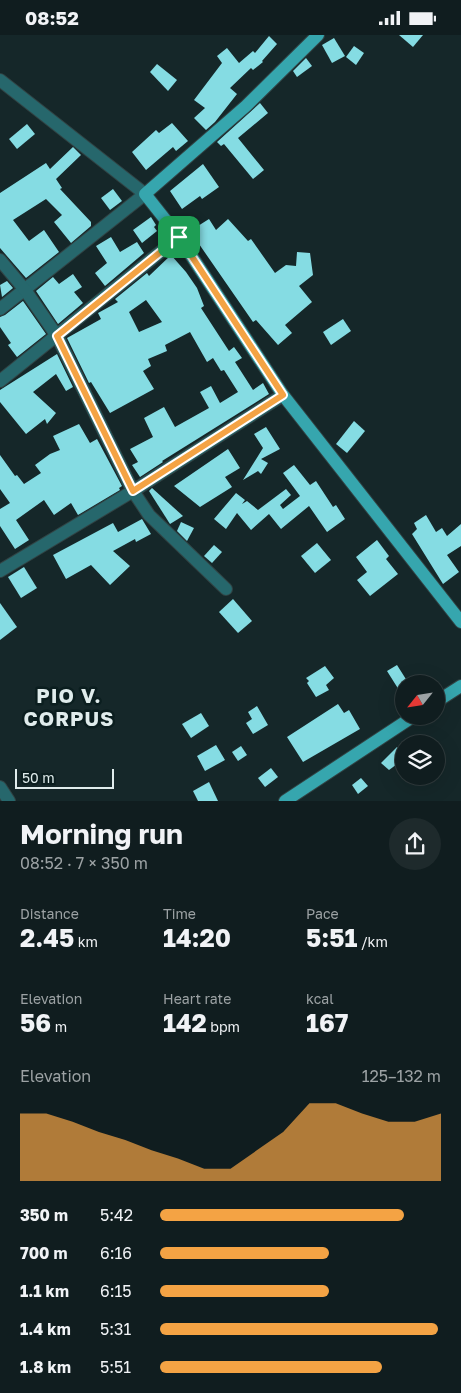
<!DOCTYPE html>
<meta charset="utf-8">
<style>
body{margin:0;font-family:"Golos Text",sans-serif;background:#1e2a2c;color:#f1f3f6;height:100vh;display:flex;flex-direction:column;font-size:19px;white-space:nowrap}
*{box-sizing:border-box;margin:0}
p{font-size:16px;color:#9ca2a4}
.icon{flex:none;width:28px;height:28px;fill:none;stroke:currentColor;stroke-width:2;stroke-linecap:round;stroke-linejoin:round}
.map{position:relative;height:766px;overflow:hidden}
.panel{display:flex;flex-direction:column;background:#101d1f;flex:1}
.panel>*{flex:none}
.needle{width:32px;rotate:240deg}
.tools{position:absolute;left:395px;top:640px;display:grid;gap:10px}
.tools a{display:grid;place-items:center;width:50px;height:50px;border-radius:50%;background:#101d1f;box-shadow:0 5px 20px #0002,0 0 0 1px #303b3d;font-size:25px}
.scale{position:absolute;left:15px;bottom:12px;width:99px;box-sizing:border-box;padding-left:5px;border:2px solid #e0ecec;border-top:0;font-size:14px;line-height:18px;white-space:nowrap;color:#e0ecec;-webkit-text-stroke:4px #0b1e1f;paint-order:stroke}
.pin{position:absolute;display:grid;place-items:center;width:42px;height:42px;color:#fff;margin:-21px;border-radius:10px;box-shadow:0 2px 8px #0006}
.round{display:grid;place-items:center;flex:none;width:52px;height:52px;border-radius:26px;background:#1e2a2c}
.summary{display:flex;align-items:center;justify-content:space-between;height:85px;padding:0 20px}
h1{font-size:28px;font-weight:700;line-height:38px}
.figures{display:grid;grid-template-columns:repeat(3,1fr);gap:8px;height:85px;padding:5px 20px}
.figures div{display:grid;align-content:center}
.figures b{font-size:25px;font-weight:700}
.figures small{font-size:14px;font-weight:400}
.figures p{font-size:14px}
.chart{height:140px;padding:10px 20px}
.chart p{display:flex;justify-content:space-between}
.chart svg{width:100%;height:90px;margin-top:5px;fill:#f4a344;opacity:.7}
ul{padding:0 20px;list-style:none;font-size:16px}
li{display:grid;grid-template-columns:80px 60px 1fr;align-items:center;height:38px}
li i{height:12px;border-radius:6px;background:#f4a344}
.status{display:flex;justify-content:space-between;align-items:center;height:35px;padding:0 25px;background:#101d1f;direction:ltr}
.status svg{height:14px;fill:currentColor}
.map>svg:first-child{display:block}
.building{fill:#85dce3;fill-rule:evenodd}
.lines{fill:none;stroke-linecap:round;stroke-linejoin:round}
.minor-casing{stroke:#314344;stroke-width:14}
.major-casing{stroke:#314344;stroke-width:14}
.minor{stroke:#26676c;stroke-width:12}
.major{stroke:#36a6ae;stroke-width:12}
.route-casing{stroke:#fff;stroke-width:10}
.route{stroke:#f4a344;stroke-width:6}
.labels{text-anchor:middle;stroke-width:5;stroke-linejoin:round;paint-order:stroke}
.district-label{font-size:20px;font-weight:bold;letter-spacing:1px;fill:#e0ecec;stroke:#0b1e1f}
</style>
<div class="status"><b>08:52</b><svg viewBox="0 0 49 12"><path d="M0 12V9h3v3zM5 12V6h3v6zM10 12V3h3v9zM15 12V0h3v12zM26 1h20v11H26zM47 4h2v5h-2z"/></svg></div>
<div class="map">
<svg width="461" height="766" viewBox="0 0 461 766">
<rect width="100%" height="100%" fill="#152729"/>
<!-- building -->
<g class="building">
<polygon points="399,0 423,0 413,12"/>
<polygon points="269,1 277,9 262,26 263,27 253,35 251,33 230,53 237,59 215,87 206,95 194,83 205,73 194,65 222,28 217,21 227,13 239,28 253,16 255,18"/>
<polygon points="334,3 345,21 332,28 322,10"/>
<polygon points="354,11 364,18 356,30 346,22"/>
<polygon points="306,23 312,31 297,42 293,36"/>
<polygon points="157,29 177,45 168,56 150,37"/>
<polygon points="260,68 268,78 238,103 264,135 253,144 224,109 221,111 217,107"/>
<polygon points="172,88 188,106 176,116 173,112 146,135 132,117 156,95 159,98"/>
<polygon points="27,89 35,99 17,114 9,104"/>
<polygon points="73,112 81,120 56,144 62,153 60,154 91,187 91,191 71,208 54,187 62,180 46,164 13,185 29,206 44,195 59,217 26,243 0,213 0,158 46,128 50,134"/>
<polygon points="203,129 219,152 202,164 200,161 182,174 170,156"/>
<polygon points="113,154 122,166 110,175 101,163"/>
<polygon points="151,182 156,190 154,192 157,196 142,208 133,195"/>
<polygon points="209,184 216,195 228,184 248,206 251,204 275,238 286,230 296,231 297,217 310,218 313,240 299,251 312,267 285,290 292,298 278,310 256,285 253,287 190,196"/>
<polygon points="111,202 120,217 137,207 144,218 105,251 95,238 107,228 96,211"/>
<path d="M 171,220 L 186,237 L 197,253 L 204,271 L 201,273 L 229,316 L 234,312 L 242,323 L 235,327 L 253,355 L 263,348 L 269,359 L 162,426 L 163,427 L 140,442 L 132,430 L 138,427 L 130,414 L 153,402 L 144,383 L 164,372 L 175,392 L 209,373 L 200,357 L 211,351 L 220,368 L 238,357 L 224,335 L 221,336 L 213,323 L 207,327 L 190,297 L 165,310 L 167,316 L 148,324 L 151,331 L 143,336 L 154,354 L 110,378 L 91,347 L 89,348 L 67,303 L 101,284 L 98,278 L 118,267 L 115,264 L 147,238 L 149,241 ZM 146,265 L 162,287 L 139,297 L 129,277 Z"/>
<polygon points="73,239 82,252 74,257 83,268 58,289 36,256 53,242 59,249"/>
<polygon points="7,246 13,253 2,262 0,250"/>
<polygon points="23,266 46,299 17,322 8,310 11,308 0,292 0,282 5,280"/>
<polygon points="343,284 351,296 331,310 323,297"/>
<polygon points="57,319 73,352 66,356 56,339 33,357 56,378 47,389 45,384 26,399 0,367 0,355"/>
<polygon points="354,386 365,396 347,418 336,409"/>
<polygon points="79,389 90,408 97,404 122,451 119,453 120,455 78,480 71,468 54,480 44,465 16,485 29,505 15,514 0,491 0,474 10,468 0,454 0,420 15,441 17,440 24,449 41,438 35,430 50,419 60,415 53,401"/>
<polygon points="266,392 280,414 261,424 268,428 261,439 258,436 243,445 263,413 254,399"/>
<polygon points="228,414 240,433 225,442 232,452 200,472 174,451"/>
<polygon points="294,430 310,450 316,446 333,472 336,470 345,484 327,497 309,471 281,494 269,479 251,495 237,478 226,494 214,484 236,458 245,465 242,469 247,466 258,475 286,454 291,460 280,470 283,474 300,461 283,438"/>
<polygon points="152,453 183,481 170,489 149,456"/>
<polygon points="426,480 436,497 442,493 447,501 461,489 461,511 447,520 459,537 443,549 412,499 417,494 414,488"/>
<polygon points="142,484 151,499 136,507 135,504 113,516 130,531 110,550 91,530 66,544 53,520 113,488 118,497"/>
<polygon points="181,487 194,493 187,506 177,496"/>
<polygon points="377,505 389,521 386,524 398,539 370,561 357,545 367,537 356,522"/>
<polygon points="317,508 331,525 315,538 301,521"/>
<polygon points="214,510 222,517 212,528 204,521"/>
<polygon points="24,532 37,553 21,563 8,542"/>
<polygon points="233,564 252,586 238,598 219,577"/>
<polygon points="0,568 17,592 0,605"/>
<polygon points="397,630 409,649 404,649 404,663 387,636"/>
<polygon points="325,631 334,643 326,650 329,655 316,662 307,648 309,646 306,643"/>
<polygon points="338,669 344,678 349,675 360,694 303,727 287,702"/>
<polygon points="257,671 268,690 253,699 246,688 252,684 248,677"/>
<polygon points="201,678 209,691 191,703 182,689"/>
<polygon points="216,710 225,725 205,736 197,721"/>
<polygon points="241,711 247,720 238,726 232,717"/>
<polygon points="397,712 404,719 404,724 389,735 381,728"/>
<polygon points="271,733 278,742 265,752 258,743"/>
<polygon points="361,743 368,751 358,759 352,750"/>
<polygon points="209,747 218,766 198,766 193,756"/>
</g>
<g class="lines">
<!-- minor casing -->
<g class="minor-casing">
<g id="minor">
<polyline points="0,45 145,159 0,274"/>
<polyline points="0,225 25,255 57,301 133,456 149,480 226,554"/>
<polyline points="0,346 179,202"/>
<polyline points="0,536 133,456 283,360"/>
<polyline points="0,752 9,766"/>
</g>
</g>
<!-- major casing -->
<g class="major-casing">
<g id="major">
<polyline points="318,0 246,71 145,159 179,202 283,360 461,587"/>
<polyline points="436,667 461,651"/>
<polyline points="285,766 414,681"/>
</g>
</g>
<!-- minor -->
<use href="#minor" class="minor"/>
<!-- major -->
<use href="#major" class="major"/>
</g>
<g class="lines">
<!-- route casing -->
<g class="route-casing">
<polygon id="route" points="179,202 283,360 133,456 57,301"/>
</g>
<!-- route -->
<use href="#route" class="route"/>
</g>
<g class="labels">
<!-- district labels -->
<g class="district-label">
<text x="69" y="668">PIO V.<tspan x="69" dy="23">CORPUS</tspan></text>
</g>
</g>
</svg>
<div class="tools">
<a><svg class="needle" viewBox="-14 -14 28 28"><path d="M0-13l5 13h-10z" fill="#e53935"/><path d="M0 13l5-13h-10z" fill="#9ca2a4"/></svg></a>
<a><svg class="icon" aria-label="layers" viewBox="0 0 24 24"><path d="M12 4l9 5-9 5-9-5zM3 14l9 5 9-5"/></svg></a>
</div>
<div class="scale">50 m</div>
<div class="pin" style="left:179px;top:202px;background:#1e9e55"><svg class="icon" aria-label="arrive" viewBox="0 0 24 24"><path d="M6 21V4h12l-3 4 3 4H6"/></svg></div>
</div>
<section class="panel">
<div class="summary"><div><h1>Morning run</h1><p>08:52 · 7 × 350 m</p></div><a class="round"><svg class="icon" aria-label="share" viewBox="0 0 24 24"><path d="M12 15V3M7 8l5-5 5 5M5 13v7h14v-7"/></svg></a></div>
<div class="figures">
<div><p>Distance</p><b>2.45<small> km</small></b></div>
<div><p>Time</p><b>14:20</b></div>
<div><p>Pace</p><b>5:51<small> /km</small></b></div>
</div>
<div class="figures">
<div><p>Elevation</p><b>56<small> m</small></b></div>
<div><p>Heart rate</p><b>142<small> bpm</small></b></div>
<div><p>kcal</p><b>167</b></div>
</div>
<div class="chart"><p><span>Elevation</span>125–132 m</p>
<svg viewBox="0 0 160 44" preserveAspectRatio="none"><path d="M0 44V11L10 11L20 15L30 20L40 24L50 29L60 33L70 38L80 38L90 29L100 20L110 6L120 6L130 11L140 15L150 15L160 11V44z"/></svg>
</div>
<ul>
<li><b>350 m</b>5:42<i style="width:87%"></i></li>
<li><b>700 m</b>6:16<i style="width:60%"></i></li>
<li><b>1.1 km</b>6:15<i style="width:60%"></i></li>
<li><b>1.4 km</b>5:31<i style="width:99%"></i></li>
<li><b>1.8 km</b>5:51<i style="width:79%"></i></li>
</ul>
</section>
